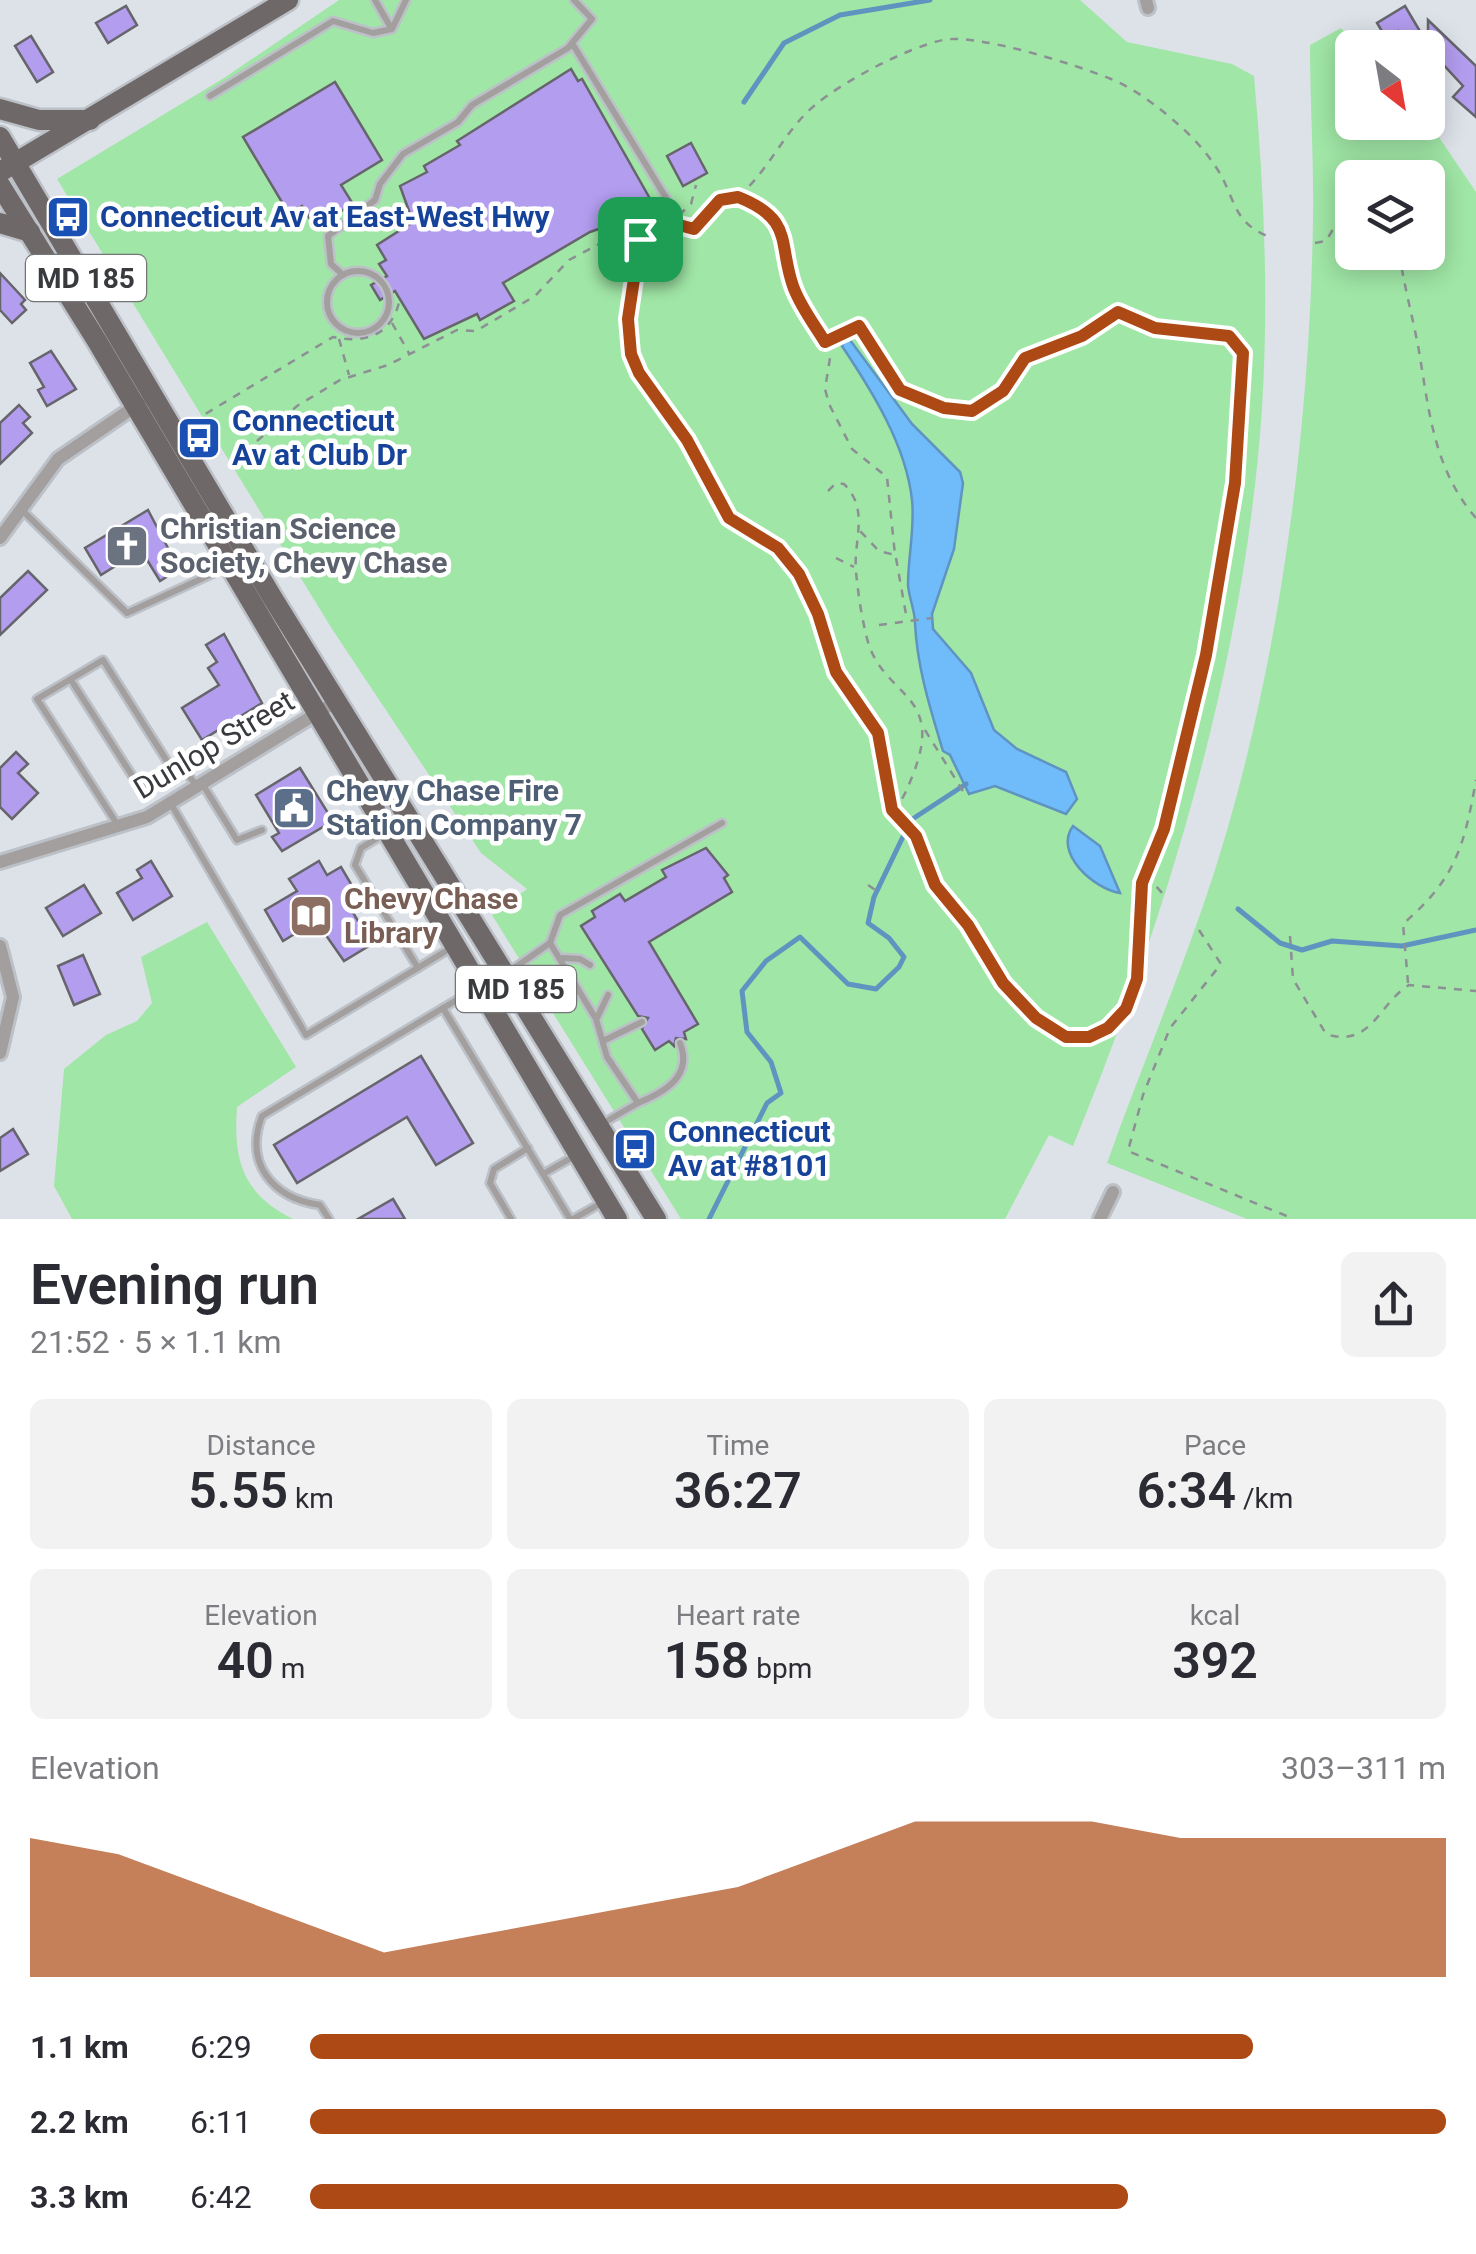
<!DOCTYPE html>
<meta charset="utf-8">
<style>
body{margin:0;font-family:Roboto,sans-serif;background:#f2f2f3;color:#2b2b33;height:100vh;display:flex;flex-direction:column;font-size:38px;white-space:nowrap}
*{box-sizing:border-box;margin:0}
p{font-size:32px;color:#7c7c81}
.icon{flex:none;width:55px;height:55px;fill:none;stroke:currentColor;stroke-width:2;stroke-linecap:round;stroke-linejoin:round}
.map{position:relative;height:1219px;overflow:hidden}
.side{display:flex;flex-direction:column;background:#fff;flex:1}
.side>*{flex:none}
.needle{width:65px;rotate:149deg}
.controls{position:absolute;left:1335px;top:30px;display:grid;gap:20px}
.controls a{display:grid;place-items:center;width:110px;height:110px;border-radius:15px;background:#fff;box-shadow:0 5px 25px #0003;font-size:50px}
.pin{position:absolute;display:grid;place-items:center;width:85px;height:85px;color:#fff;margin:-42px;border-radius:20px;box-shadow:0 5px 15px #0006}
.round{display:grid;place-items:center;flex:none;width:105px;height:105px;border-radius:15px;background:#f2f2f3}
.head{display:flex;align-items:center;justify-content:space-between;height:170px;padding:0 30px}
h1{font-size:55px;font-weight:600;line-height:75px}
.metrics{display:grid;grid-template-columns:repeat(3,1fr);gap:15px;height:170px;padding:10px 30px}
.metrics div{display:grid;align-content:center;border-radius:15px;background:#f2f2f3;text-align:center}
.metrics b{font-size:50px;font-weight:600}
.metrics small{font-size:28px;font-weight:400}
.metrics p{font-size:28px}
.chart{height:280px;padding:20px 30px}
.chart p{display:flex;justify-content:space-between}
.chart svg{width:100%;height:180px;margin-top:10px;fill:#ad4914;opacity:.7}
ul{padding:0 30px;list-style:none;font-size:32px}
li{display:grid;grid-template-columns:160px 120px 1fr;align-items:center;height:75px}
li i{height:25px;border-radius:12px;background:#ad4914}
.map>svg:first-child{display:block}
.green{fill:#a0e6a6;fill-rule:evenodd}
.water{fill:#70bbf9;stroke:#5f94c1;stroke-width:2.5}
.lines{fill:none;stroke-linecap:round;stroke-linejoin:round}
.stream{stroke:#5f94c1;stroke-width:5}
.building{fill:#b39def;stroke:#67656c;stroke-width:2.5}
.lane-casing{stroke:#bcc0c7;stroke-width:11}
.street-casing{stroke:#bcc0c7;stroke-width:18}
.primary-casing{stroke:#bcc0c7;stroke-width:25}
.path{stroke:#8c8f94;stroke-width:2.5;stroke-dasharray:8 8;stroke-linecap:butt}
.lane{stroke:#a39f9f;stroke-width:6}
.street{stroke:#a39f9f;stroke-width:12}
.primary{stroke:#6f6868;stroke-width:20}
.route-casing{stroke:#fff;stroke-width:20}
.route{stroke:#ad4914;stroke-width:12}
.labels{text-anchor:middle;stroke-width:9;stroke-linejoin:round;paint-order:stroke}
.shield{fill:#fff;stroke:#747577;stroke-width:2.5}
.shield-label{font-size:28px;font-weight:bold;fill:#383a3d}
.transit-label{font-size:30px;font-weight:bold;fill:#164399;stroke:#fff;text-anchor:start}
.worship-label{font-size:30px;font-weight:bold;fill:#5b616d;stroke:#fff;text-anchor:start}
.street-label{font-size:30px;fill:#383a3d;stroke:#fff}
.service-label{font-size:30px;font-weight:bold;fill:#4e5e75;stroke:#fff;text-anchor:start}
.education-label{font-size:30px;font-weight:bold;fill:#785e54;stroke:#fff;text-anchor:start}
</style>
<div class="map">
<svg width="1476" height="1219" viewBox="0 0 1476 1219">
<rect width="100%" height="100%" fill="#dde2e9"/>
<!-- green -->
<g class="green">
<path d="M 339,0 L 1080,0 L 1127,42 L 1232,64 L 1254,76 C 1264,187 1269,297 1262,408 C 1245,662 1168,913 1073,1146 L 1049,1135 L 1005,1219 L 681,1219 L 492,915 L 527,889 L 481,853 L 332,629 L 57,179 L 224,78 Z"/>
<path d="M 1341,28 L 1359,47 L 1352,48 L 1352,122 L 1428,121 L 1476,192 L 1476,1219 L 1247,1219 L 1107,1163 C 1147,1051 1195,942 1228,827 C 1283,636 1310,419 1313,220 C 1314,162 1310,104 1310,45 ZM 1352,178 L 1428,178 L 1428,252 L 1352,252 Z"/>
<path d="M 207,922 L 296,1067 L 237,1107 C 233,1161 243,1194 293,1219 L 72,1219 L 54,1186 L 64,1069 L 106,1035 L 137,1021 L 152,1003 L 141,957 Z"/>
</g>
<!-- water -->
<g class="water">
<path d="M 845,340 L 850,340 L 912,424 L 960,472 L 963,483 L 954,549 L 932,614 L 933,629 L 971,673 L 994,730 L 1017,749 L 1066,772 L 1077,799 L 1066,814 L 995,786 L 969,794 L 950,755 L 943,751 C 930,708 917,667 915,623 C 915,611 909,598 908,585 C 908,557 915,528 912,500 C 906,445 872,391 842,346 Z"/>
<path d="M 1073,826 L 1100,846 L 1120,893 C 1094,889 1053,853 1073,826 Z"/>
</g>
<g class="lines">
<!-- stream -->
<g class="stream">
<polyline points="744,102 784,43 840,15 930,0"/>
<polyline points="1238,909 1280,943 1302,950 1332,941 1402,946 1476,930"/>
<polyline points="709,1219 767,1103 781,1093 771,1062 747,1032 742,991 766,961 800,937 848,984 876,989 899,967 904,957 889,938 868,923 874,897 911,820 966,784"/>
</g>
</g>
<!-- building -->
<g class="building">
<polygon points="126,6 137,25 108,43 96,23"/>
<polygon points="1405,6 1421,33 1404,42 1398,31 1386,38 1377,23"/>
<polygon points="1428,20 1476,66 1476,117 1453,97 1463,86 1438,59 1428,68"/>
<polygon points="31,36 53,72 37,82 15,46"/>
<polygon points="571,69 578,81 582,79 653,204 609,229 607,226 590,232 503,283 514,301 480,320 477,314 424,339 395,291 380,300 371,285 387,276 379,264 386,260 377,245 413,222 400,186 427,172 424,166 460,145 457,141"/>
<polygon points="335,82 382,160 341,185 353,204 315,227 302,206 289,214 243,137"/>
<polygon points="691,143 707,173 683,186 667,156"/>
<polygon points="0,273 25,300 21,304 26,310 12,323 0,310"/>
<polygon points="51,351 76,389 47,406 38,390 44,387 30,363"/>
<polygon points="19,405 30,417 23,423 32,433 0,464 0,423"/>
<polygon points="148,510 179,569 160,581 141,550 101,575 85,548"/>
<polygon points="28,571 47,590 0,635 0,598"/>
<polygon points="224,634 262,703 202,740 182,708 219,685 208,668 217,662 206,645"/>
<polygon points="16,752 28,764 18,773 38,793 12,819 0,807 0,768"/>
<polygon points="300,768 333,821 282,851 272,837 279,833 256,795"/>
<polygon points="706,848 728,875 724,878 732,892 649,942 698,1024 684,1032 686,1039 676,1038 674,1046 669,1041 655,1050 642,1029 648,1018 638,1016 581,926 595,917 592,911 620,894 625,901 666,877 662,870"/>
<polygon points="151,861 172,896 133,920 117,893 142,878 137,870"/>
<polygon points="319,861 327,875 341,867 357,894 346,901 372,944 344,961 316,921 283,941 265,910 297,891 289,879"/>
<polygon points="84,885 101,913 63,936 46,908"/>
<polygon points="83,955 100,994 74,1005 58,966"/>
<polygon points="421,1056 473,1143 436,1165 407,1117 297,1183 274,1145"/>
<polygon points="13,1129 28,1154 0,1171 0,1138"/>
<polygon points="393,1199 405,1219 358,1219"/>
</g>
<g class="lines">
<!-- lane casing -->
<g class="lane-casing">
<g id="lane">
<polyline points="375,0 391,28"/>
<polyline points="572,43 668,201 669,213 651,225"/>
<polyline points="210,96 333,21 373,33 392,29 406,0"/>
<circle cx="358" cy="302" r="31"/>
<polyline points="343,275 331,264 328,236 375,200 380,184 403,154 458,122 472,105 568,48 592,19 574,0"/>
<polyline points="22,510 127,613 227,567"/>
<polyline points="71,680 140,788 172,769 103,660 37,699 117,824"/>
<polyline points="172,769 179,764 198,787"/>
<polyline points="203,785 237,840 262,830"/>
<polyline points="171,804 306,1035 451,948"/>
<polyline points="384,834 361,848 355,865 418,968"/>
<polyline points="550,943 560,915 722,823"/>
<polyline points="563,958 580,959 590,965"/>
<polyline points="510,971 550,943 596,1019 607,1057 638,1103 600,1125"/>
<polyline points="443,1008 543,1174"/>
<polyline points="597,1018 608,995"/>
<polyline points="603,1041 642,1022"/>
<path d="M 638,1103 C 665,1092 693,1076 680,1043"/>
<path d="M 329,1219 L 320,1205 C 272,1198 244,1163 262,1116 L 475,989"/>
<polyline points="511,1219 490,1183 494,1169 528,1148"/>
<polyline points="570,1219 543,1174 573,1157"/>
<polyline points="573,1219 603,1202"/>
</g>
</g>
<!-- street casing -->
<g class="street-casing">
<g id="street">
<polyline points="1146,0 1148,8"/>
<polyline points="0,538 58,459 140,403"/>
<polyline points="0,862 147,817 337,701"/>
<polyline points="0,946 13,997 0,1053"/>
<polyline points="1100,1219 1113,1192"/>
</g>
</g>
<!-- primary casing -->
<g class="primary-casing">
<g id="primary">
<polyline points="0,109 39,120 90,120"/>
<polyline points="0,137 272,597 656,1219"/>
<polyline points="0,172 288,0"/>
<polyline points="0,185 97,341 617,1219"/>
<polyline points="0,223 30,232"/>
</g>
</g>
<!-- path -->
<g class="path">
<path d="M 738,197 C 771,168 784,131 815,105 C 844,81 906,48 943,40 C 977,33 1077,65 1111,79 C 1136,89 1161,109 1180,126 C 1196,140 1213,160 1223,179 C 1236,206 1237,223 1267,236"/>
<polyline points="679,215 691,204 696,185"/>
<polyline points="640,239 629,299 631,354 651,392 687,440 729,518 778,549 799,573 819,615 836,672 878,733 892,810 897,821 917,836 926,870 969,925 1003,983 1036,1018 1067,1037 1089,1037 1108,1028 1125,1009 1137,979 1143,883 1164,829 1207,655 1235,483 1243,353 1229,336 1155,328 1118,312 1082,336 1025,358 1003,391 972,411 944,409 900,390 859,326 825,342 791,280 783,237 756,204 738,197 720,200 694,229 674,225"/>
<polyline points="1315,243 1326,241 1335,226 1352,216"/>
<path d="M 1399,252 C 1404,286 1413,318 1419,351 C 1429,411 1434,470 1476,518"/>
<polyline points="392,323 410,355"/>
<polyline points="339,339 349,375"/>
<polyline points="825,343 830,358 825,389 829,404 852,449 887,477 895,555 879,551 860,531"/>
<path d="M 192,422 L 333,337 C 366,344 393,335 400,298"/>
<polyline points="257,441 297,406 340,380 388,365 457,330 476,331 535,296 569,260 599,244 632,244 646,235"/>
<path d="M 828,491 L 836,483 L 844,484 C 870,510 853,540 856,572 C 858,592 861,614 866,634 C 879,699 948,689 912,777 C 907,789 903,802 892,809"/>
<polyline points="836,558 854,567"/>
<polyline points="896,558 907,620"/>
<polyline points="879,625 932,618"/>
<polyline points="925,730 966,796"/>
<polyline points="1146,875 1163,894"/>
<polyline points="868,885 881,894"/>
<polyline points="1199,930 1221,964 1170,1028 1143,1095 1128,1151 1294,1219"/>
<path d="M 1290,936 L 1293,979 L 1326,1034 C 1371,1049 1379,1003 1409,985 L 1476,991"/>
<path d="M 1408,983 L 1403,924 C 1456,878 1464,847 1476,780"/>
</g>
<!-- lane -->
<use href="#lane" class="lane"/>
<!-- street -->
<use href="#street" class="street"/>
<!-- primary -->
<use href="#primary" class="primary"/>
</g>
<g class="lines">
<!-- route casing -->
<g class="route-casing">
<path id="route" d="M 738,197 C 794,219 778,243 793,286 C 800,306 814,324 825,342 L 859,326 L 900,390 L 944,408 L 972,411 L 1003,391 L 1025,358 L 1082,336 L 1118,312 L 1155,328 L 1229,336 L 1243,353 L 1235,483 L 1206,655 L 1164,829 L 1142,883 L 1137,979 L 1126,1009 L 1108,1028 L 1089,1037 L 1066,1037 L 1036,1018 L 1003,983 L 968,925 L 935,885 L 916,836 L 892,810 L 878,733 L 836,672 L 818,614 L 799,574 L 778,548 L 729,518 L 687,440 L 639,373 L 631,354 L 628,319 L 640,239 L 668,222 L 694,229 L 720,200 Z"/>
</g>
<!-- route -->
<use href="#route" class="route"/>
</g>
<!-- icons -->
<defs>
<g id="bus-square" transform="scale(2.25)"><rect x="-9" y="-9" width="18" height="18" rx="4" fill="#1a4fb4" stroke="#fff"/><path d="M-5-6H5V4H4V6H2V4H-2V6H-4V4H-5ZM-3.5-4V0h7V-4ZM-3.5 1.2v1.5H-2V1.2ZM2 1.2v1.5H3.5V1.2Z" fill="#fff"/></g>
<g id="church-square" transform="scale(2.25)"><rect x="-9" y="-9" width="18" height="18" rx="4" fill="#6b7280" stroke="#fff"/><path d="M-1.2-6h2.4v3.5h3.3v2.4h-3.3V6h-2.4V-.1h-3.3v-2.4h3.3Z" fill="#fff"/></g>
<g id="civic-square" transform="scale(2.25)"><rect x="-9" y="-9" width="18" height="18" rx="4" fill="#5c6f8a" stroke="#fff"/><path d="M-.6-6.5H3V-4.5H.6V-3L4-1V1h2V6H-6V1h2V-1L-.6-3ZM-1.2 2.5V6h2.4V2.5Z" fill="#fff"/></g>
<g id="library-square" transform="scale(2.25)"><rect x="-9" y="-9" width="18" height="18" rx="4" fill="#8d6e63" stroke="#fff"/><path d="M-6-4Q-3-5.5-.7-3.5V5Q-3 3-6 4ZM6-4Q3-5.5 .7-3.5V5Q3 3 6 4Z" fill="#fff"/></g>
</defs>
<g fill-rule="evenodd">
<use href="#bus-square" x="68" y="217"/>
<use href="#bus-square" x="199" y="438"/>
<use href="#church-square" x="127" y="546"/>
<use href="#civic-square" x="294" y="808"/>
<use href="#library-square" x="311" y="916"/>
<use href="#bus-square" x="635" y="1149"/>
</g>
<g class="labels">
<!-- shield labels -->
<g class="shield">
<rect x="26" y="255" width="120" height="46" rx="8"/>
<rect x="456" y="966" width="120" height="46" rx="8"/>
</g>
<g class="shield-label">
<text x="86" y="288">MD 185</text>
<text x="516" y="999">MD 185</text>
</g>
<!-- transit labels -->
<g class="transit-label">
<text x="100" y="227">Connecticut Av at East-West Hwy</text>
<text x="232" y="431">Connecticut<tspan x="232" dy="34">Av at Club Dr</tspan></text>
<text x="668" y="1142">Connecticut<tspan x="668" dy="34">Av at #8101</tspan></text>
</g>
<!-- worship labels -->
<g class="worship-label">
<text x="160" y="539">Christian Science<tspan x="160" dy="34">Society, Chevy Chase</tspan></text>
</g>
<!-- street labels -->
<g class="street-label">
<text transform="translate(214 745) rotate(-31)" y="10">Dunlop Street</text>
</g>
<!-- service labels -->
<g class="service-label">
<text x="326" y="801">Chevy Chase Fire<tspan x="326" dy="34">Station Company 7</tspan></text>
</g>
<!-- education labels -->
<g class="education-label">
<text x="344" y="909">Chevy Chase<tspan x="344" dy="34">Library</tspan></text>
</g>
</g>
</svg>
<div class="controls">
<a><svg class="needle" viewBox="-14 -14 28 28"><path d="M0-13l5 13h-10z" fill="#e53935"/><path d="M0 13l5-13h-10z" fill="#7c7c81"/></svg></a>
<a><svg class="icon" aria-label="layers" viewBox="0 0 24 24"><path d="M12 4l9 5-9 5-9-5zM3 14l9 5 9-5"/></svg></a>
</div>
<div class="pin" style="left:640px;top:239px;background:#1e9e55"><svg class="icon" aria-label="arrive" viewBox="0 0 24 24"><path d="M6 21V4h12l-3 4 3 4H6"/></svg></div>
</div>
<section class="side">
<div class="head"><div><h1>Evening run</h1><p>21:52 · 5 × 1.1 km</p></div><a class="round"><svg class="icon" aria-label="share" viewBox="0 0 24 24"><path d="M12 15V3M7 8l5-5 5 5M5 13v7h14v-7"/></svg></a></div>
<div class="metrics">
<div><p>Distance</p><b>5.55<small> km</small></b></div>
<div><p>Time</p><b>36:27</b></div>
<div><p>Pace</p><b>6:34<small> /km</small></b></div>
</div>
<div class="metrics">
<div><p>Elevation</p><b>40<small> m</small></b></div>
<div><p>Heart rate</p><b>158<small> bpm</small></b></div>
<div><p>kcal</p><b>392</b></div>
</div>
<div class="chart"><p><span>Elevation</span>303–311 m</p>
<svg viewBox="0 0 160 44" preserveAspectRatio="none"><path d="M0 44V10L10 14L20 22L30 30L40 38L50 34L60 30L70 26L80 22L90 14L100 6L110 6L120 6L130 10L140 10L150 10L160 10V44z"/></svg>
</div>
<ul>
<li><b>1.1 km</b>6:29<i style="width:83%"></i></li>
<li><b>2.2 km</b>6:11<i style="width:100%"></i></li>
<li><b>3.3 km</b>6:42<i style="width:72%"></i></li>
</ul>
</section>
